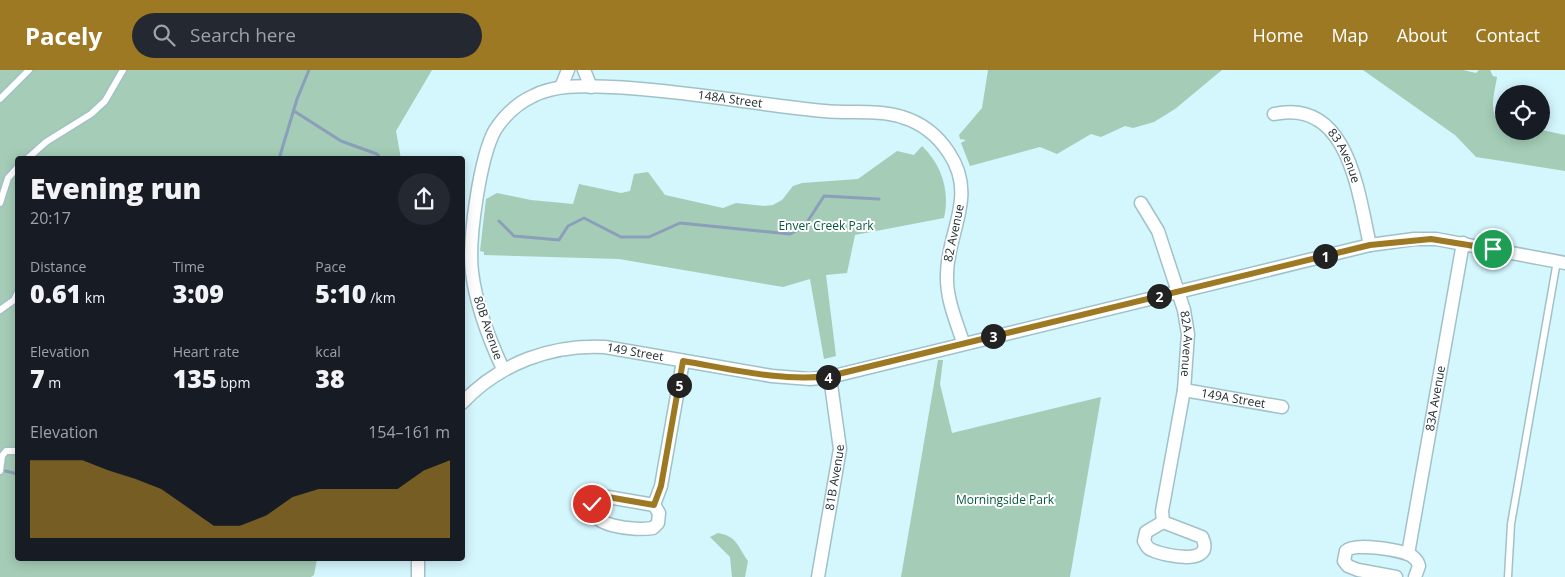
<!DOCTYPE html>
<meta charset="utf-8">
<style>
body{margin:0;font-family:"Open Sans",sans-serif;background:#242831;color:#f1f3f6;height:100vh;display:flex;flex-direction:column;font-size:19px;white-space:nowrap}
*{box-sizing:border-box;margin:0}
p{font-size:16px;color:#9ea1a6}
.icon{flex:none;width:28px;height:28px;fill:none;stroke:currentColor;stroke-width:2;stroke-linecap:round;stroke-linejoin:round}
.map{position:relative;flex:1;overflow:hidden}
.drawer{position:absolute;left:15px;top:86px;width:450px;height:405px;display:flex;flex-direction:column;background:#171b24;border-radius:5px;box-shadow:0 2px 12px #0003}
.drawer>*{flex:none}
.controls{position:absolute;left:1495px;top:15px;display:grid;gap:10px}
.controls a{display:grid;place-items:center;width:55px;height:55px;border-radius:50%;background:#171b24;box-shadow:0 2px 12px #0003;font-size:25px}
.pin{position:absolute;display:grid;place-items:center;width:42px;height:42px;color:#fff;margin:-21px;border:2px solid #fff;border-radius:50%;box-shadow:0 1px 5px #0007}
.km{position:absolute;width:25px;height:25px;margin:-12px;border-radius:50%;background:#222;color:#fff;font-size:14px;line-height:25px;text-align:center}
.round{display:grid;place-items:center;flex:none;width:52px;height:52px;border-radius:26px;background:#242831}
.overview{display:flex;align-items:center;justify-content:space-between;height:85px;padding:0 15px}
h1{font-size:28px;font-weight:800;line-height:38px}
.stats{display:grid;grid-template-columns:repeat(3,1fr);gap:8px;height:85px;padding:5px 15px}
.stats div{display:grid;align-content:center}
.stats b{font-size:25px;font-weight:800}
.stats small{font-size:14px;font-weight:400}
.stats p{font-size:14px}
.chart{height:140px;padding:10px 15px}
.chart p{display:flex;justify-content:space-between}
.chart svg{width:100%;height:90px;margin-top:5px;fill:#9d7924;opacity:.7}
header{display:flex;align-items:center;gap:30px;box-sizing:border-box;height:70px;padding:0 25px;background:#9d7924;color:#fff}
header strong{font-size:24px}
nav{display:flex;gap:28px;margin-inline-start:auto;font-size:18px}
.search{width:350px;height:45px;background:#242831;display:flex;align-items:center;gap:12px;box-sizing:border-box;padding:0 18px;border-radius:28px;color:#9ea1a6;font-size:19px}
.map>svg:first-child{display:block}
.green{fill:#a4ccb6}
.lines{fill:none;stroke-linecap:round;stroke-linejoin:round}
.stream{stroke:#8b9eba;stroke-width:3}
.lane-casing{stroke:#a0c1c8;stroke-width:9}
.street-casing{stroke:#a0c1c8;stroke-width:15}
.lane{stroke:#fff;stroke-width:6}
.street{stroke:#fff;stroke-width:12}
.route-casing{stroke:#fff;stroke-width:10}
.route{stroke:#9d7924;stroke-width:6}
.labels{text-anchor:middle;stroke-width:4;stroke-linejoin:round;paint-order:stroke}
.street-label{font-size:12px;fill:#212e31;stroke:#fff}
.park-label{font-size:12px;fill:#06593a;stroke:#fff}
</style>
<header>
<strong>Pacely</strong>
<div class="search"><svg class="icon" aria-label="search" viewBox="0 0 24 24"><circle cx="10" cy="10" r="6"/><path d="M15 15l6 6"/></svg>Search here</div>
<nav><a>Home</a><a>Map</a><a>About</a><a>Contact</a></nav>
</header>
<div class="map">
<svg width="1565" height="507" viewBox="0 0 1565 507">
<rect width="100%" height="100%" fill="#d4f6fd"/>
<!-- green -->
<g class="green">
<polygon points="0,0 432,0 396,61 401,89 18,89 18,489 317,489 314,505 311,507 0,507"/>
<polygon points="988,0 1222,0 1175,39 1154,52 1133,58 1125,56 1101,67 1091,64 1057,84 1040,77 970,96 961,73 966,70 960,69 959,65 982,38"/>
<path d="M 1363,0 L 1463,0 L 1476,3 L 1479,0 L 1490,0 L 1493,6 L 1497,7 C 1495,22 1486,46 1504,55 L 1504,61 L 1542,60 L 1565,65 L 1565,101 L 1476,87 L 1455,65 Z"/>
<path d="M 922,76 C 942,95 950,121 944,148 L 855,165 L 847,203 L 826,205 L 836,286 L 824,289 L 810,209 L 783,217 L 619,189 L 484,185 L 484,182 L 480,181 L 486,129 L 497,123 L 531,130 L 573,134 L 579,114 L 621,123 L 630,121 L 634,104 L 648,102 L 665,125 L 723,138 L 736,133 L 764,136 L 773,135 L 782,130 L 793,116 L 802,113 L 858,109 L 897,81 L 914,85 Z"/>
<polygon points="938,290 943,290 940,314 952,363 1101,327 1070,507 901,507"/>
<path d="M 718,463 C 737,466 738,477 748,491 L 745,507 L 732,507 L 730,487 L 710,467 Z"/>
</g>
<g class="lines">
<!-- stream -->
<g class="stream">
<polyline points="294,41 341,71 377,84 381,89"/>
<polyline points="279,89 297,29 309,0"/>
<polyline points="499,151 514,166 559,170 568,156 584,148 621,167 649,167 680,153 790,164 804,157 824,126 879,129"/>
<polyline points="1,400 18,404"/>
</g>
<!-- lane casing -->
<g class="lane-casing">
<g id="lane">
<polyline points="0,29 29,0"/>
<polyline points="27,89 46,72 91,44 105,31 123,0"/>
<polyline points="0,133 8,108 18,97"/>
<polyline points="0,240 14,230 18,222"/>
<polyline points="0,401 2,386 6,381 18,381"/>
<polyline points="1508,507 1511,454 1557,191"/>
</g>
</g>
<!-- street casing -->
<g class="street-casing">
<g id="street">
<polyline points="584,0 591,17"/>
<polyline points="561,17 568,0"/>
<path id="s1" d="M 1274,44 C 1349,28 1358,123 1370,175"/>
<path id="s2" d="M 1141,133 L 1158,161 L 1184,240 L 1188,264 L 1184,320 L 1162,441 L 1163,452 L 1146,462 L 1144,471 C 1146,475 1148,479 1152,480 C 1165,486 1216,497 1202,467 L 1163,452"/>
<path id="s3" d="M 503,299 C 489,269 476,235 472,202 C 468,170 480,87 495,60 C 504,46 518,33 533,26 C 557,14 584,16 611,17 C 682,20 752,34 824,41 C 849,44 878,39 902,47 C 922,53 938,66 949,83 C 978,126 947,162 947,205 C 946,228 956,251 963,272"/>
<path id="s4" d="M 1184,320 L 1282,337"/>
<path id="s5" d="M 462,333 C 500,293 552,274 605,277 L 772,306 L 810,309 L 830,307 L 1370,175 L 1414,169 L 1436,169 L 1565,193"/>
<path d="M 654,435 L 602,426 L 593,432 C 583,457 637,461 653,458 L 658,453 L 659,443 L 654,435 L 661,416 L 683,291"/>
<path id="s6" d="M 1408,484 L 1463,173"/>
<polyline points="418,489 418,507"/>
<path id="s7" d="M 818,507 L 840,379 L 830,307"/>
<path d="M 1396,507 L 1358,500 L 1348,496 L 1344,491 L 1346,481 C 1354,472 1402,480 1412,486 C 1416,489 1418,491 1419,496 L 1415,507"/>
</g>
</g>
<!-- lane -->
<use href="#lane" class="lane"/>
<!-- street -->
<use href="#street" class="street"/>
</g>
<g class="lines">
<!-- route casing -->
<g class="route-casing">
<path id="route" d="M 592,434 L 596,429 L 602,426 L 654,435 L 661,416 L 683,291 C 731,299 781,312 830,306 L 1370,175 L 1431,169 L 1493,179"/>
</g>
<!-- route -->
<use href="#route" class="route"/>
</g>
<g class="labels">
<!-- street labels -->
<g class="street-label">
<text dy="4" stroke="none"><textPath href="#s3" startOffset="498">148A Street</textPath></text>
<text dy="4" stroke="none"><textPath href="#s1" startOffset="91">83 Avenue</textPath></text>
<text transform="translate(954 163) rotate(-78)" y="4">82 Avenue</text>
<text transform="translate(488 258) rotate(71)" y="4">80B Avenue</text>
<text dy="4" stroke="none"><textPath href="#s2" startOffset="150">82A Avenue</textPath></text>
<text dy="4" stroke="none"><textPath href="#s5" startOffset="189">149 Street</textPath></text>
<text dy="4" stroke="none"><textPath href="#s4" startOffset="50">149A Street</textPath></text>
<text dy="4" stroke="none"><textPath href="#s6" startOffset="158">83A Avenue</textPath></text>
<text dy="4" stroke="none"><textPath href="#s7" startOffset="101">81B Avenue</textPath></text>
</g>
<!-- park labels -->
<g class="park-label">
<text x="826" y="160">Enver Creek Park</text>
<text x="1005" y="434">Morningside Park</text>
</g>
</g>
</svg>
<div class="controls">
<a><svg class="icon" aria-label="locate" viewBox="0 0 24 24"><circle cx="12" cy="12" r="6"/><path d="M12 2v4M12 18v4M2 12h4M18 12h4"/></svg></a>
</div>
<div class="pin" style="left:1493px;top:179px;background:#1e9e55"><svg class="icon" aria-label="arrive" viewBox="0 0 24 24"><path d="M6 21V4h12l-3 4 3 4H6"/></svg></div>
<div class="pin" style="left:592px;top:434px;background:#d93025"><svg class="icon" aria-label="check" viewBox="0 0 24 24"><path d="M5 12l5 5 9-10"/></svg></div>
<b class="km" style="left:1325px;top:186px">1</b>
<b class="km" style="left:1159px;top:226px">2</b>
<b class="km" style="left:993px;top:266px">3</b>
<b class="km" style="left:828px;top:307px">4</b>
<b class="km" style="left:679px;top:315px">5</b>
<section class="drawer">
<div class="overview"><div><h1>Evening run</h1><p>20:17</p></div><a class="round"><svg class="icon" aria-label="share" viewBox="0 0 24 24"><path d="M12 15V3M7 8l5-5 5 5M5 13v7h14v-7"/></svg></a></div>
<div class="stats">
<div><p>Distance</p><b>0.61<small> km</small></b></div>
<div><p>Time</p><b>3:09</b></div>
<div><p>Pace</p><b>5:10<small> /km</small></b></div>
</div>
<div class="stats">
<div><p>Elevation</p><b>7<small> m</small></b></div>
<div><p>Heart rate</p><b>135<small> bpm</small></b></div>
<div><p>kcal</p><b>38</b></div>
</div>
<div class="chart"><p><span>Elevation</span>154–161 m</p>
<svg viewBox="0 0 160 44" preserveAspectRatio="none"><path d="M0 44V6L10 6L20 6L30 11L40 15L50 20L60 29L70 38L80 38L90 33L100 24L110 20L120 20L130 20L140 20L150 11L160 6V44z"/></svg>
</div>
</section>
</div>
